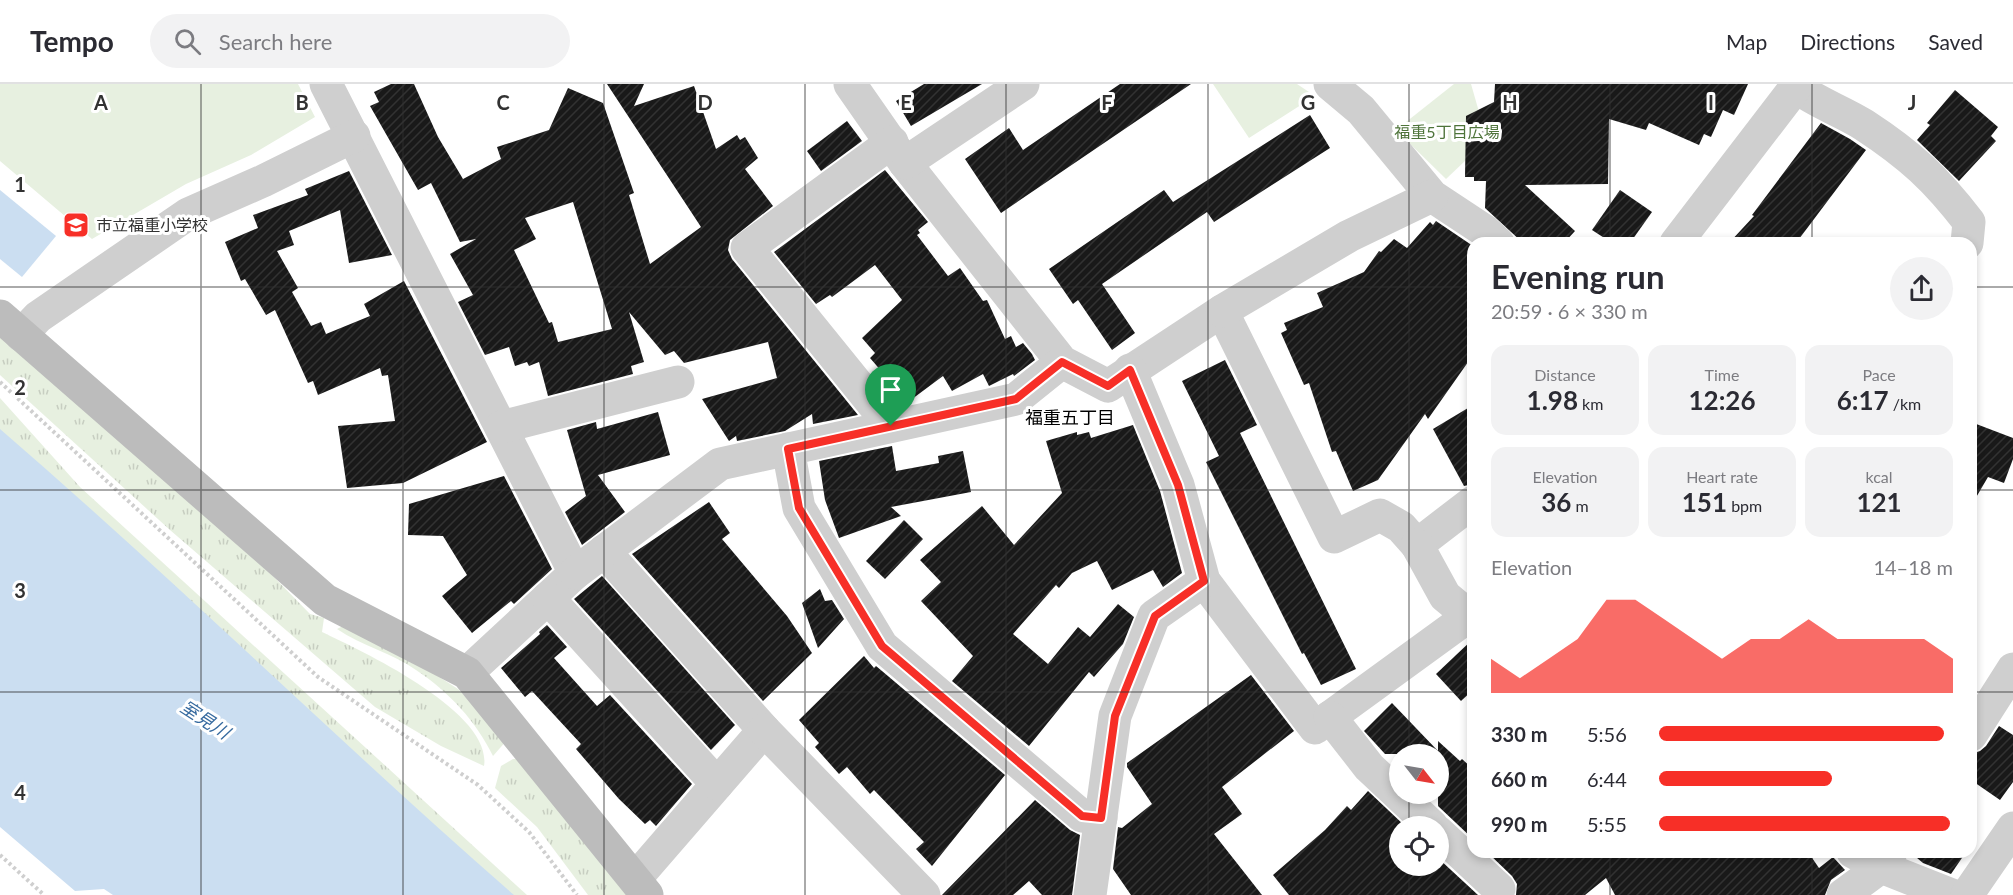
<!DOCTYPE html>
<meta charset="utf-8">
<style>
body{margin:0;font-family:Lato,"Noto Sans JP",sans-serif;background:#f2f2f3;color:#2b2b33;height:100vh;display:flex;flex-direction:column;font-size:22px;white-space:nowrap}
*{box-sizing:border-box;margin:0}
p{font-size:20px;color:#7c7c81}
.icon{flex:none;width:33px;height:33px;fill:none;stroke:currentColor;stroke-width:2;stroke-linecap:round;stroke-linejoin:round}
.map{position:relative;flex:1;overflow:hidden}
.sheet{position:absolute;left:1467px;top:153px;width:510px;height:621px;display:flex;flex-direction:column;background:#fff;border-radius:18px;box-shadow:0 3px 9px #0003}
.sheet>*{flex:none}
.needle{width:39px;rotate:121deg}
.tools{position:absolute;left:1389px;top:660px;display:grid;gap:12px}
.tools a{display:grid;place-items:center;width:60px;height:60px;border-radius:50%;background:#fff;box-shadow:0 3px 9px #0003;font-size:30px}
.pin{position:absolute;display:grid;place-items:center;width:51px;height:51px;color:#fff;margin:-62px -26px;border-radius:50% 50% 50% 0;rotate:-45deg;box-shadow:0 0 6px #0007}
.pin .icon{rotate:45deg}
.round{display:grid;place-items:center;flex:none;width:63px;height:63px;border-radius:32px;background:#f2f2f3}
.summary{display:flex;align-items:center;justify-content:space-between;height:102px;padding:0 24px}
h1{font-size:33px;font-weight:700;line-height:45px}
.metrics{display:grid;grid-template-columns:repeat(3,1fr);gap:9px;height:102px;padding:6px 24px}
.metrics div{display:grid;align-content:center;border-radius:15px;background:#f2f2f3;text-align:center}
.metrics b{font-size:26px;font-weight:700}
.metrics small{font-size:16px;font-weight:400}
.metrics p{font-size:16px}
.chart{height:168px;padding:12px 24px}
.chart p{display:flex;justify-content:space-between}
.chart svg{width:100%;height:108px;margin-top:6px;fill:#f72f27;opacity:.7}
ul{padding:0 24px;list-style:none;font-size:20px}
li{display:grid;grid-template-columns:96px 72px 1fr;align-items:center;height:45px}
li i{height:15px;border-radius:8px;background:#f72f27}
header{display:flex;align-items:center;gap:36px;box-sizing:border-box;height:84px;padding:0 30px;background:#fff;border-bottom:2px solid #e1e1e2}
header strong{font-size:28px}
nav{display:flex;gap:33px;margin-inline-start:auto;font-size:21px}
.search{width:420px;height:54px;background:#f2f2f3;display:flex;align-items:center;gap:15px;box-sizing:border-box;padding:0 21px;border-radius:33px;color:#7c7c81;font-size:22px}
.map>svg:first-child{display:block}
.grass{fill:url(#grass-tufts)}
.park{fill:#e7f0e0}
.water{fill:#cbdef1}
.building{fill:url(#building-hatch);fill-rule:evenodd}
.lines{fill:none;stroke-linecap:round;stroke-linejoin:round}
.path{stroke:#cfcfcf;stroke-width:4;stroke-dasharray:3 3;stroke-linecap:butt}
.street{stroke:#cfcfcf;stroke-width:33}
.secondary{stroke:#bcbcbc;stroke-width:33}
.route-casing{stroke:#fff;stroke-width:12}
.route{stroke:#f72f27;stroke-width:8}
.grid{fill:none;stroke:#323232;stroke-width:1.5;stroke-opacity:0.55}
.labels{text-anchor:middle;stroke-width:6;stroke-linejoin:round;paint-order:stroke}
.park-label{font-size:16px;fill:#4e743a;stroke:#fff}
.poi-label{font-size:16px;fill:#323232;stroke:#fff;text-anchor:start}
.neighbourhood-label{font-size:18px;fill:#000;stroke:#fff}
.water-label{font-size:18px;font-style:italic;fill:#366a9f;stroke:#fff}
.grid-label{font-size:20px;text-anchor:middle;font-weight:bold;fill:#323232;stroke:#fff;stroke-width:6;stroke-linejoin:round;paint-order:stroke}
</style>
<header>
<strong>Tempo</strong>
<div class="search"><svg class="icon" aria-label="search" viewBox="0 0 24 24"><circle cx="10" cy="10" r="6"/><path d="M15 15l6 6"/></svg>Search here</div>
<nav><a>Map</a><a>Directions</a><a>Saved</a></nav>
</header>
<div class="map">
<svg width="2013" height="811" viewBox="0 0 2013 811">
<defs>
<pattern id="grass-tufts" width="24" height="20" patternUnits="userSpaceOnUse" patternTransform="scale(1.5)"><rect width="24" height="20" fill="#e7f0e0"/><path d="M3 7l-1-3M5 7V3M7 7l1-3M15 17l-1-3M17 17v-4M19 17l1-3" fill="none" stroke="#c7cec1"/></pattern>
<pattern id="building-hatch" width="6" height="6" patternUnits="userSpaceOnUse" patternTransform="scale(1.5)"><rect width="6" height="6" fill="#191919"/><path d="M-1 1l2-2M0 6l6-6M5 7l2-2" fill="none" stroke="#323232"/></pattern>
</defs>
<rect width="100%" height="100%" fill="#fff"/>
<!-- grass -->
<g class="grass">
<path d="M 0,247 L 271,490 L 310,530 L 324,534 L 322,548 C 362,567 493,628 484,682 L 441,662 L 375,623 L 170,446 L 0,291 Z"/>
<polygon points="0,314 80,403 527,811 470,811 0,355"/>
<path d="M 343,542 L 419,580 L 458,605 L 507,656 L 493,672 C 476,637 449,608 416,586 C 392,569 362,562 337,545 Z"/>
<polygon points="513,675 523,675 630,811 588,811 537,743 495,704 501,682"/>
</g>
<!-- park -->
<g class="park">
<polygon points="0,0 298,0 315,33 251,71 186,100 92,155 0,77"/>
<polygon points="1213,0 1297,0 1315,12 1249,54"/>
<polygon points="1454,0 1471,0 1487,56 1446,95 1396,46"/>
</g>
<!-- water -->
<g class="water">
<polygon points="0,106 56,152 22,193 0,175"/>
<path d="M 0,345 C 175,496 340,659 514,811 L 113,811 L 104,805 L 75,807 L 0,743 Z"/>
</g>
<!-- building -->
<g class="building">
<path d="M 391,0 L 414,0 L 438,53 L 463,95 L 501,75 L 497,63 L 549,46 L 568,4 L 603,19 L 634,109 L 629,111 L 650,180 L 701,143 L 607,0 L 644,0 L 634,22 L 694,2 L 716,65 L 737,51 L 740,56 L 745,53 L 758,74 L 745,85 L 773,122 L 730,156 L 728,166 L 732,175 L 858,331 L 813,340 L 812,330 L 785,347 L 737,357 L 736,352 L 729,357 L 702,315 L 777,294 L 768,258 L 684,279 L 674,267 L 665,271 L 629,228 L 644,278 L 631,282 L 633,290 L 548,312 L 539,278 L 529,282 L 527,278 L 515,282 L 509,263 L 485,271 L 458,218 L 473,211 L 450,170 L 476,155 L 460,158 L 431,99 L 418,106 L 370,22 L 379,18 L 374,8 ZM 573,118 L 612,245 L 558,258 L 552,238 L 549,239 L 514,166 L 536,155 L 525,134 Z"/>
<polygon points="924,0 982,0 911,42 896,17"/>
<polygon points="1120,0 1191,0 1001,129 965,75 1009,44 1023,66"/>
<polygon points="1495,0 1748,0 1734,31 1723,26 1711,53 1704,50 1699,61 1649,39 1646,46 1609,35 1608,100 1525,101 1575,147 1564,159 1523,159 1485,124 1486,97 1474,97 1474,93 1465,93 1466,32 1494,18"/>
<polygon points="1955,6 1998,43 1991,52 1996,57 1959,97 1917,56 1930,41 1927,39"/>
<polygon points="1310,31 1330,64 1214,138 1207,128 1102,200 1135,249 1112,266 1078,216 1073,220 1049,185 1164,106 1173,118"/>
<polygon points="847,37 862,57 821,87 807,67"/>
<polygon points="1821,39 1850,55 1866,66 1796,159 1729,159 1754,132 1752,131"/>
<polygon points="885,86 928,138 918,146 920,149 917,151 948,192 960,184 983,217 987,216 1005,255 1011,252 1016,263 1023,259 1032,270 1035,276 1014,292 1013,290 989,302 983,290 952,307 943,292 908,318 870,274 875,269 862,254 902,216 875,181 832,213 830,211 816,220 774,168"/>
<polygon points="349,87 392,171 349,179 340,126 289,147 294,161 277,167 298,204 292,208 311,242 321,238 326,250 370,232 364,220 404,197 487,358 403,399 347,404 338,342 395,337 388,291 382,292 380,284 318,311 313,297 308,299 275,226 266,231 245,195 241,197 225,158 258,144 253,131 308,111 305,105"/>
<polygon points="1620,106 1652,128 1630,159 1612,159 1592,146"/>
<polygon points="1436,137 1473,162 1473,271 1428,335 1425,330 1378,396 1353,407 1336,367 1332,368 1309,299 1304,301 1281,249 1287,246 1284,239 1323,223 1317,209 1364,188 1379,167 1381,168 1394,155 1407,164 1430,138 1433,141"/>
<polygon points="1225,276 1257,341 1240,349 1356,585 1321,601 1304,569 1302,570 1206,378 1219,372 1182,297"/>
<polygon points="1473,321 1473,400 1464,402 1433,345"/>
<polygon points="658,328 670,371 598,391 625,428 582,461 565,428 586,412 567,346 596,338 597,345"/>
<polygon points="1971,338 2013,354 2013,375 2004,399 1988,393 1971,422"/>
<polygon points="1133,341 1160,407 1182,489 1163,503 1153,486 1112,506 1097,477 1072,489 1059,504 1056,501 1013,550 1048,580 1078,543 1090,553 1118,520 1134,533 1123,560 1094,593 1089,588 1029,662 952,597 973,572 921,517 941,498 920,476 982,422 1014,461 1062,409 1046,357 1077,348 1077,351 1089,348 1091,354"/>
<polygon points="892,362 896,387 939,379 938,372 963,367 971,408 891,423 901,432 839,454 825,416 819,377"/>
<polygon points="504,392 552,485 514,520 511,517 472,549 442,512 467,491 443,452 408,451 409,420"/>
<polygon points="709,418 730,449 722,455 787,532 812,569 763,617 632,470"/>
<polygon points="904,436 923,455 885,495 866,477"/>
<polygon points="602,492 735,641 711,666 574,515"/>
<polygon points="820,505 825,517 832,516 844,535 818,564 802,519"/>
<polygon points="547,541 567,563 554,574 597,622 610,611 692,700 656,742 650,736 645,740 619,715 576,665 581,660 532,607 525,613 501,584 540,550 539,548"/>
<polygon points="1473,555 1473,606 1461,617 1436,590"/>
<polygon points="864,572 874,584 876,582 882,587 1005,691 932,782 916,765 924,758 874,706 870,710 847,683 839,690 815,663 819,659 799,636"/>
<polygon points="1251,591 1294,647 1222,703 1242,730 1214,750 1262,811 1131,811 1113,785 1118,743 1122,744 1152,720 1127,683 1127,679"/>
<polygon points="1392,619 1438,667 1438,657 1460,677 1462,675 1473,685 1473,755 1438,722 1438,670 1385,670 1364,647"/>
<polygon points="1999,642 2013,651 2013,698 2000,716 1971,696 1971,670 1980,667 1986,662"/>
<polygon points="1368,707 1405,742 1400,742 1400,782 1438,782 1438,774 1478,811 1289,811 1273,791 1325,746 1347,722 1351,726"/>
<polygon points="1035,716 1070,746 1080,751 1072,811 1042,811 1029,797 1013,811 942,811"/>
<polygon points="1487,768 1808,768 1819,784 1833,773 1845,786 1831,796 1825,811 1615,811 1606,794 1585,811 1516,811 1517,800 1512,792"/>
<polygon points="1910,768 1966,768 1951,790 1923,779"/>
</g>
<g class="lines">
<!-- path -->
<g class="path">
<polyline points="0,298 318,593 478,701 529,748 577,811"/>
<polyline points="0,771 44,811"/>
</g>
<!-- street -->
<g class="street">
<polyline points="326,0 575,489 467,589"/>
<polyline points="850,0 905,79 1062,278 1108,302 1222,227 1334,453 1380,431 1401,443 1417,461 1473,418"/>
<polyline points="1330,0 1361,26 1432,112 1485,147 1498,159"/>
<path d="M 1796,3 C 1817,19 1842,27 1864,41 C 1910,71 1936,95 1969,138 L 1967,159"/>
<polyline points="905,79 1023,0"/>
<polyline points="1676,159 1798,0"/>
<polyline points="1222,227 1349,152 1432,112"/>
<polyline points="21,251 38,233 188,130 263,97 354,52"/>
<polyline points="1130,286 1178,401 1204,497 1315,644 1469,532 1445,512 1417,461"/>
<polyline points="891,342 747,164 892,58"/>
<polyline points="501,343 678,298"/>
<polyline points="788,365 799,424 882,562 1082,732 1101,734"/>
<polyline points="604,467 764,646 635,795"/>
<polyline points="575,489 720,380 1016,315 1062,278"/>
<polyline points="548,514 717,700"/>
<polyline points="1330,633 1369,683 1432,742"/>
<polyline points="764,646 924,811"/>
<polyline points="1971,651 2013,585"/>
<polyline points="1438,748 1499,805"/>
<polyline points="1853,768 1881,783 1952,811"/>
<polyline points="1090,811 1115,632 1154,532 1204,497"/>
<polyline points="1843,811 1881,783 1891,768"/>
<polyline points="1967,811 2013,744"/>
</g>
<!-- secondary -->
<polyline class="secondary" points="0,232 325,516 467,589 647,811"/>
</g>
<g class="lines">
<!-- route casing -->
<g class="route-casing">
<polygon id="route" points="1062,278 1108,302 1130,286 1178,401 1204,497 1155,532 1115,632 1101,734 1082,732 882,562 799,424 788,365 1016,315"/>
</g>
<!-- route -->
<use href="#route" class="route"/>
</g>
<!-- grid -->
<path class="grid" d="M 201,0 L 201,811M 403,0 L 403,811M 604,0 L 604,811M 805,0 L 805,811M 1006,0 L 1006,811M 1208,0 L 1208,811M 1409,0 L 1409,670M 1610,0 L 1610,159M 1812,0 L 1812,159M 0,203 L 1473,203M 1971,203 L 2013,203M 0,406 L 1473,406M 1971,406 L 2013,406M 0,608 L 1473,608M 1971,608 L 2013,608M 1409,710 L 1409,742M 1610,768 L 1610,811M 1812,768 L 1812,811M 1409,782 L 1409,811"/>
<!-- icons -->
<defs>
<g id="school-square" transform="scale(1.35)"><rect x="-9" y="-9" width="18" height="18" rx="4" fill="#f72f27" stroke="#fff"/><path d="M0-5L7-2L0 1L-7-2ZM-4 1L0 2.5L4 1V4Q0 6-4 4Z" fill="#fff"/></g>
</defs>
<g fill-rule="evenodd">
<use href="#school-square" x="76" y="141"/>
</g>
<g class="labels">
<!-- park labels -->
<g class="park-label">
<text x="1447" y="54">福重5丁目広場</text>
</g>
<!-- poi labels -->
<g class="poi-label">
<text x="96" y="147">市立福重小学校</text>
</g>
<!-- neighbourhood labels -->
<g class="neighbourhood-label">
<text x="1070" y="340">福重五丁目</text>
</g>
<!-- water labels -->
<g class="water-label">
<text transform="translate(205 636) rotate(33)" y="6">室見川</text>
</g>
</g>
<g class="grid-label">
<text x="101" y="26">A</text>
<text x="302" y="26">B</text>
<text x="503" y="26">C</text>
<text x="705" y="26">D</text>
<text x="906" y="26">E</text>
<text x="1107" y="26">F</text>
<text x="1308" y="26">G</text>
<text x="1510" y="26">H</text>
<text x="1711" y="26">I</text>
<text x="1912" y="26">J</text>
<text x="20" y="108">1</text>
<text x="20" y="311">2</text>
<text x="20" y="514">3</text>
<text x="20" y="716">4</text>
</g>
</svg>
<div class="tools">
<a><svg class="needle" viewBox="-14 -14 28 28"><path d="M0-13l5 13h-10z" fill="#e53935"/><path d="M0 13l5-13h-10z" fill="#7c7c81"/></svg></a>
<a><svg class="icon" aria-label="locate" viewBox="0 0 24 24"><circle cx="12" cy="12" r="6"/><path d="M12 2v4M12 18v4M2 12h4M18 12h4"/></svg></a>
</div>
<div class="pin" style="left:891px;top:342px;background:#1e9e55"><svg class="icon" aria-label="arrive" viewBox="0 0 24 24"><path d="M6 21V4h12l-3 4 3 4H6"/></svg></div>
<section class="sheet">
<div class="summary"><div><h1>Evening run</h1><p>20:59 · 6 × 330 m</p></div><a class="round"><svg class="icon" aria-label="share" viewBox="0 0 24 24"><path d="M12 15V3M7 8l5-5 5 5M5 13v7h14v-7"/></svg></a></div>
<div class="metrics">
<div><p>Distance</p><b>1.98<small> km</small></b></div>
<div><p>Time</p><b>12:26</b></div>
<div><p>Pace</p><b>6:17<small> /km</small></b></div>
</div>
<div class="metrics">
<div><p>Elevation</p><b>36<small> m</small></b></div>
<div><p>Heart rate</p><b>151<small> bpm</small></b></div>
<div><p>kcal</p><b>121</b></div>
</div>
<div class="chart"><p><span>Elevation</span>14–18 m</p>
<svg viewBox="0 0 160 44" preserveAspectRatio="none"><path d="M0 44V30L10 38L20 30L30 22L40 6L50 6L60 14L70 22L80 30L90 22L100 22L110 14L120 22L130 22L140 22L150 22L160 30V44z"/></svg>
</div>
<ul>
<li><b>330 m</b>5:56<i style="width:97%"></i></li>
<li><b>660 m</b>6:44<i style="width:59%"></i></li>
<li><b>990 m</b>5:55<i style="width:99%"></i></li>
</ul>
</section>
</div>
